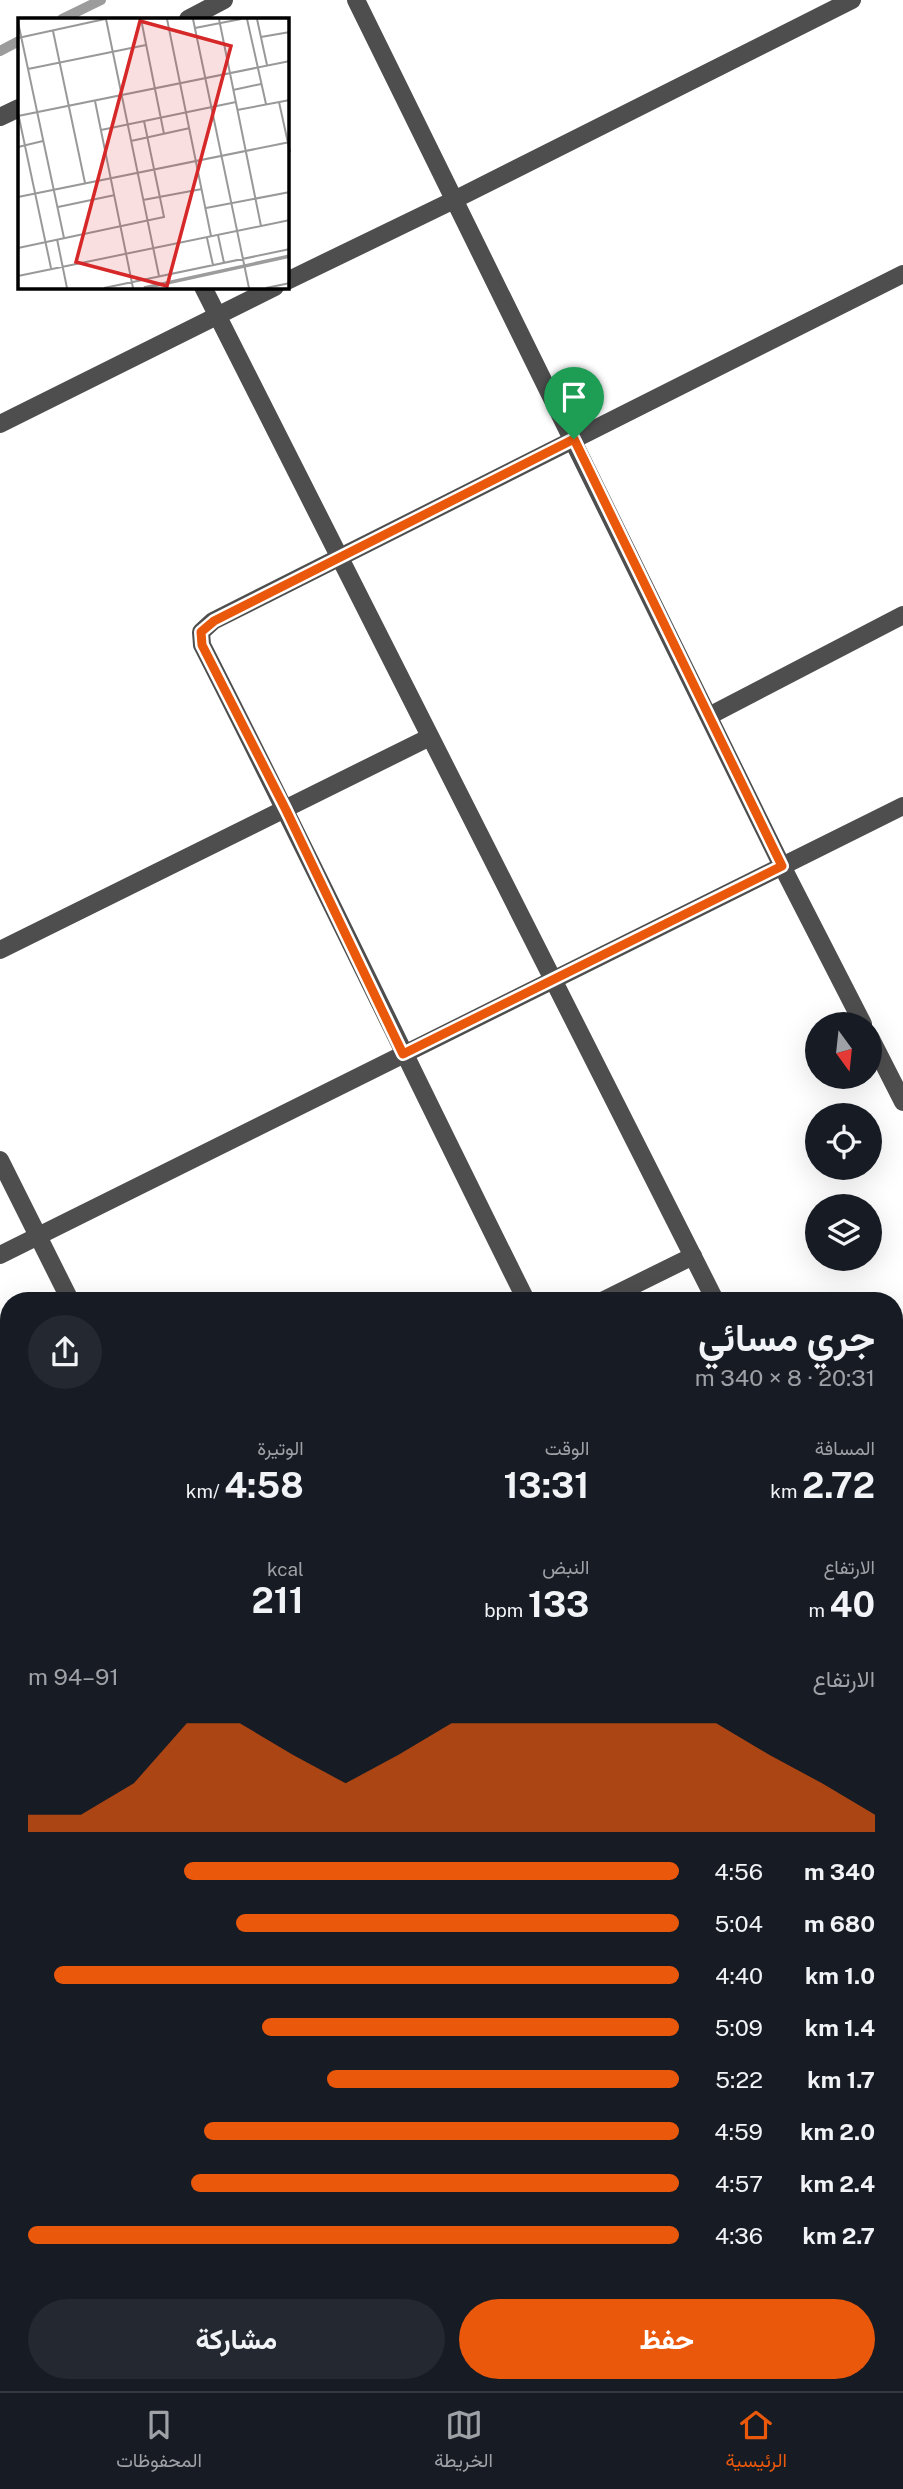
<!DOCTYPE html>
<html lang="ar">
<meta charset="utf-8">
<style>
body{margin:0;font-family:"Public Sans",Vazirmatn,sans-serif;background:#242831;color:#f1f3f6;direction:rtl;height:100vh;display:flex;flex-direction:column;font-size:26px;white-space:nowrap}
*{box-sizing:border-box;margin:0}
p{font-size:23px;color:#9ea1a6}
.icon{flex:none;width:38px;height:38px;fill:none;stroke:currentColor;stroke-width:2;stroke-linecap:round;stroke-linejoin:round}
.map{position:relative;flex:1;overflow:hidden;direction:ltr}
.panel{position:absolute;left:0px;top:1292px;width:903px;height:1101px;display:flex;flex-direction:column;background:#171b24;border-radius:28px 28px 0 0;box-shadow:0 7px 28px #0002;direction:rtl}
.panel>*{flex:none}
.needle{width:46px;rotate:165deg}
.controls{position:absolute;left:805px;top:1012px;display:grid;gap:14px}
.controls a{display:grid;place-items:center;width:77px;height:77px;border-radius:50%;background:#171b24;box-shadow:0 7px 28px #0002;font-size:35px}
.pin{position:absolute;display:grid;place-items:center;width:60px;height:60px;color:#fff;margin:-72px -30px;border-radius:50% 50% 50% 0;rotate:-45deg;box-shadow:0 0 7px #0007}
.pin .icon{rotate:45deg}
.round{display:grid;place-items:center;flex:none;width:74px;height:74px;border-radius:37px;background:#242831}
.head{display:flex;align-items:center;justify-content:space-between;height:119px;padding:0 28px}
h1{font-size:38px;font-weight:700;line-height:52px}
.metrics{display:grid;grid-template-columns:repeat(3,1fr);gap:10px;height:119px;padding:7px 28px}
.metrics div{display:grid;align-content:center}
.metrics b{font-size:35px;font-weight:700}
.metrics small{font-size:19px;font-weight:400}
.metrics p{font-size:19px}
.chart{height:196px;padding:14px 28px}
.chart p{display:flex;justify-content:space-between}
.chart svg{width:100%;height:126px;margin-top:7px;fill:#ea580c;opacity:.7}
.primary-button{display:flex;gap:14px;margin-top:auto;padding:14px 28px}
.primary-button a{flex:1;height:80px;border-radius:42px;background:#ea580c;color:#fff;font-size:28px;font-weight:700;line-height:80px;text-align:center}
.primary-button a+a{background:#242831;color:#f1f3f6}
ul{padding:0 28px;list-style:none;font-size:23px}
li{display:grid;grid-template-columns:112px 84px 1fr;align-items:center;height:52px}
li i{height:18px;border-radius:9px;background:#ea580c}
.tab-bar{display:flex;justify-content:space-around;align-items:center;height:98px;border-top:2px solid #363941;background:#171b24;font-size:19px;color:#9ea1a6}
.tab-bar a{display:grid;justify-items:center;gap:4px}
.tab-bar .active{color:#ea580c}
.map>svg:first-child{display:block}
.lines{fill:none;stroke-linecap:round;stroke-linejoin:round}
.stream{stroke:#9c9c9c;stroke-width:10}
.minor{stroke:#4e4e4e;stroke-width:18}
.route-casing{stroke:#fff;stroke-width:14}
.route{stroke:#ea580c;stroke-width:9}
.inset-river{fill:none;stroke:#9c9c9c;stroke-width:3.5}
.inset-road{fill:none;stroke:#999;stroke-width:2}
.view{fill:#d62828;fill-opacity:0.15;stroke:#d62828;stroke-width:3.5}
.inset-edge{fill:none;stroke:#000;stroke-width:3.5}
</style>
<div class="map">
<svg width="903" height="2391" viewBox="0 0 903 2391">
<rect width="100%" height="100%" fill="#fff"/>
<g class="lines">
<!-- stream -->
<g class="stream">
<polyline points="62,19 101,0"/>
<polyline points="0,51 19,41"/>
</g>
<!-- minor -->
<g class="minor">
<polyline points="356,0 782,866 863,1024"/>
<polyline points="188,19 224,0"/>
<polyline points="0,117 19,108"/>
<polyline points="287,281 454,200 852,0"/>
<polyline points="203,287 715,1300"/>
<polyline points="0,424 275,287"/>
<polyline points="709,716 903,615"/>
<polyline points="0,950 430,737"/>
<polyline points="870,1037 903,1102"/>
<polyline points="0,1160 70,1300"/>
<polyline points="0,1255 903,806"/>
<path d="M 526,1300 C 417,1082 313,862 202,645 L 201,632 L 213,621 L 903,274"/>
<polyline points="604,1300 693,1256"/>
<polyline points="894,1342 903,1337"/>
<polyline points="894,1658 903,1675"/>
<polyline points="0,1738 9,1755"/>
<polyline points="0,1795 9,1790"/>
<polyline points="0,2108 9,2103"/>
<polyline points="894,2135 903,2131"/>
<polyline points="0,2248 9,2265"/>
<polyline points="69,2384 73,2391"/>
<polyline points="339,2384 343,2391"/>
<polyline points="613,2384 617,2391"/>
<polyline points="889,2384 893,2391"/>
</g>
</g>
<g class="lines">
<!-- route casing -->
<g class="route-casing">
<polygon id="route" points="574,439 782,866 403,1054 286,810 202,645 201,632 214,621"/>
</g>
<!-- route -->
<use href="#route" class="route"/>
</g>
<!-- overview -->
<g transform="translate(18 18)">
<rect width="271" height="271" fill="#fff"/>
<path class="inset-river" d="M 126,270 L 272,238"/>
<path class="inset-road" d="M 88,1 L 141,258M 123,1 L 146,116M 149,1 L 193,218M 175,1 L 231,270M 201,1 L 243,208M 229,1 L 248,86M 239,1 L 249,47M 0,4 L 46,220M 177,10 L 223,1M 35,13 L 67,165M 243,19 L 272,14M 0,20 L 87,1M 10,51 L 128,27M 215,72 L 243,66M 77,83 L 115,270M 261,84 L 272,134M 219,92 L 272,82M 0,95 L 33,250M 0,98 L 272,43M 83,112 L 218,84M 113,123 L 172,110M 0,129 L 25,123M 0,179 L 272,124M 125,182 L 184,171M 40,189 L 97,177M 188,190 L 272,174M 200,217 L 206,245M 189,220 L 195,247M 39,221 L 49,270M 0,230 L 146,199 L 126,103M 0,258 L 272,202M 86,270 L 272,231M 248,270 L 272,265"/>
<path class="view" d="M 122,3 L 213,28 L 149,268 L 58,244 Z"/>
<rect width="271" height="271" class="inset-edge"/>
</g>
</svg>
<div class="controls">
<a><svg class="needle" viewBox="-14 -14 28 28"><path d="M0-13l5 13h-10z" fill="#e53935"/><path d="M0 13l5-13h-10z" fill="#9ea1a6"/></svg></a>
<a><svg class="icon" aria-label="locate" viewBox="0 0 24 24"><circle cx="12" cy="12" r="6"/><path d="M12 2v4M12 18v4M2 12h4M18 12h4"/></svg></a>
<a><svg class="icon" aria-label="layers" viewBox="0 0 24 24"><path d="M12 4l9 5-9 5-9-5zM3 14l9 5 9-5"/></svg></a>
</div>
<div class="pin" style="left:574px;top:439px;background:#1e9e55"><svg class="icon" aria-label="arrive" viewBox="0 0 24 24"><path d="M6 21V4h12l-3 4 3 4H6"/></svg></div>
<section class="panel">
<div class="head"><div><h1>جري مسائي</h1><p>20:31 · 8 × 340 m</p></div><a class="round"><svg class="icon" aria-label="share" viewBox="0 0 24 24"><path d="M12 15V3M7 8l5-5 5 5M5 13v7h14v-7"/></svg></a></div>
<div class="metrics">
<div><p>المسافة</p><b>2.72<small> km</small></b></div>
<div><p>الوقت</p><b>13:31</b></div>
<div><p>الوتيرة</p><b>4:58<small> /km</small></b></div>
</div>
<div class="metrics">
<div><p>الارتفاع</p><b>40<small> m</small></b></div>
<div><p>النبض</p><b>133<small> bpm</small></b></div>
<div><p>kcal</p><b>211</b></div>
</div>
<div class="chart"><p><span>الارتفاع</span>91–94 m</p>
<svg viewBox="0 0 160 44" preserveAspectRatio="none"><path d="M0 44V38L10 38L20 27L30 6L40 6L50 17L60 27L70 17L80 6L90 6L100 6L110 6L120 6L130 6L140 17L150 27L160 38V44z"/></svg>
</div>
<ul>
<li><b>340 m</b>4:56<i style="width:76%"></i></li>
<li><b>680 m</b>5:04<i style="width:68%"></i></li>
<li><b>1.0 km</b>4:40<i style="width:96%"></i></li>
<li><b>1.4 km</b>5:09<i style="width:64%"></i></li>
<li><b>1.7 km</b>5:22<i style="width:54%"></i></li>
<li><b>2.0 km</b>4:59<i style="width:73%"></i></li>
<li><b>2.4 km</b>4:57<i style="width:75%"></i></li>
<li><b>2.7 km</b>4:36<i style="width:100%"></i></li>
</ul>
<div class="primary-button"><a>حفظ</a><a>مشاركة</a></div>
</section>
</div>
<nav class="tab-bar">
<a class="active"><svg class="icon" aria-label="home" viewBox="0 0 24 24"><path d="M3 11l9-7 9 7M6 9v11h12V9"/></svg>الرئيسية</a>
<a><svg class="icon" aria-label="map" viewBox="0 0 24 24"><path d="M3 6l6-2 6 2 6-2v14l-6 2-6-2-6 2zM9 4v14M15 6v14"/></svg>الخريطة</a>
<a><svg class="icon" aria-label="saved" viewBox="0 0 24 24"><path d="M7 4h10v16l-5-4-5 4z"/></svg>المحفوظات</a>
</nav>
